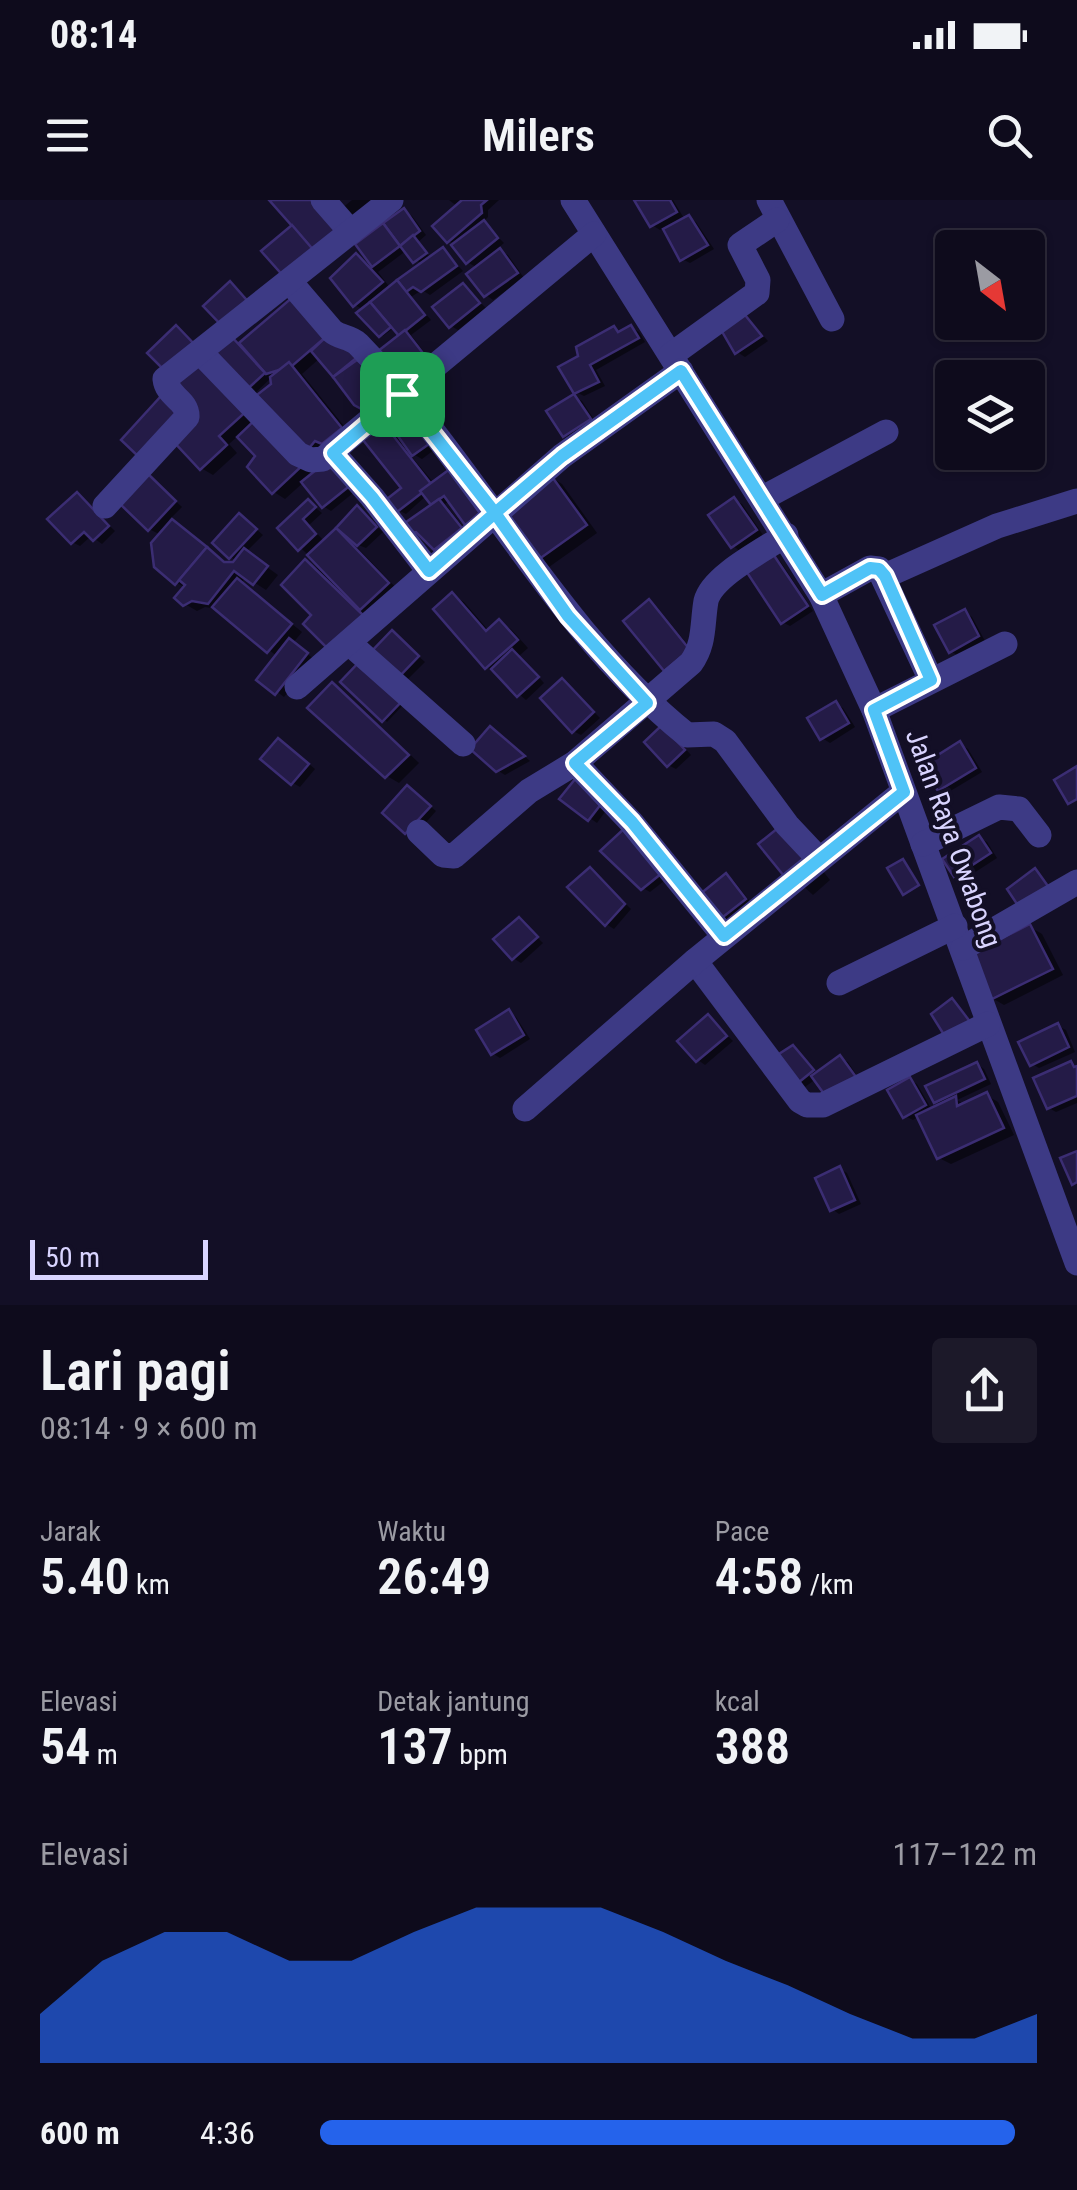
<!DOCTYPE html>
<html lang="id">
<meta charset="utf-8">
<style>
body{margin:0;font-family:"Roboto Condensed",sans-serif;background:#1c1929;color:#f1f3f6;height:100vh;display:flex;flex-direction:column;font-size:38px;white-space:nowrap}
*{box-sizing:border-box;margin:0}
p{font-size:32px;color:#9b9ba3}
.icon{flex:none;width:55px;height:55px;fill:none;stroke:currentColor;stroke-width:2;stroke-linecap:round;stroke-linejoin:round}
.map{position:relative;height:1105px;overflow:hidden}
.details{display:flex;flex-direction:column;background:#0e0b1c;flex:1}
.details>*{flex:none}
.needle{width:65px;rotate:149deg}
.controls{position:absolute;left:935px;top:30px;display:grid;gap:20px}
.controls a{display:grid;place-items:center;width:110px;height:110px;border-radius:10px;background:#0e0b1c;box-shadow:0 2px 8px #0004,0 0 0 2px #2e2b3b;font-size:50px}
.scale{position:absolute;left:30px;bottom:25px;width:178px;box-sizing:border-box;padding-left:10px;border:5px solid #d9d4ff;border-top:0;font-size:28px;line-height:35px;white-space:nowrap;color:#d9d4ff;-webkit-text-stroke:8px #130f26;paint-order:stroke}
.pin{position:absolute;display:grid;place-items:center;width:85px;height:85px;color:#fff;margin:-42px;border-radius:20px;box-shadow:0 5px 15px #0006}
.round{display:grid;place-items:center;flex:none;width:105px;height:105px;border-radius:10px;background:#1c1929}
.head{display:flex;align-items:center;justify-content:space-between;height:170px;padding:0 40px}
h1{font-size:55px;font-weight:600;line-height:75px}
.metrics{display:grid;grid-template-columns:repeat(3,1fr);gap:15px;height:170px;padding:10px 40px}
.metrics div{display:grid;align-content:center}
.metrics b{font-size:50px;font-weight:600}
.metrics small{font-size:28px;font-weight:400}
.metrics p{font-size:28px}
.chart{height:280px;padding:20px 40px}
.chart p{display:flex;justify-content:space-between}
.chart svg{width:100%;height:180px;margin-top:10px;fill:#2563eb;opacity:.7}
ul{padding:0 40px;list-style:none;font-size:32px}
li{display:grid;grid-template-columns:160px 120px 1fr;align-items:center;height:75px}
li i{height:25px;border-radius:12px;background:#2563eb}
.status{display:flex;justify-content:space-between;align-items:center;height:70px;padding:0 50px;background:#0e0b1c;direction:ltr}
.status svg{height:28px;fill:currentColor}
header{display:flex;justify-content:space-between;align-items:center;height:130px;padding:0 40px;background:#0e0b1c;font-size:45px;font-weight:600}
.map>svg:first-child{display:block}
.shadow{fill:#0007;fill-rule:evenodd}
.building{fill:#241b47;stroke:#3b2d73;stroke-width:2.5}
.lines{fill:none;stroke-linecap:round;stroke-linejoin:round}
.minor{stroke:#3d3a85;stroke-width:25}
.route-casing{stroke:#fff;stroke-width:20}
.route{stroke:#4fc3f7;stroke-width:12}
.labels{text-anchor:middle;stroke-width:8;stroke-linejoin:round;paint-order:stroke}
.street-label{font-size:28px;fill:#d9d4ff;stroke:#130f26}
</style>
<div class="status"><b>08:14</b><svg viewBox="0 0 49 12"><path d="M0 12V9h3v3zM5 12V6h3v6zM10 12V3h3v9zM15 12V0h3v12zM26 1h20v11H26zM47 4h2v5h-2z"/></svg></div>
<header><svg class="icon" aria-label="menu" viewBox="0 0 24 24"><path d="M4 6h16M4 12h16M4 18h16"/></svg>Milers<svg class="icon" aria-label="search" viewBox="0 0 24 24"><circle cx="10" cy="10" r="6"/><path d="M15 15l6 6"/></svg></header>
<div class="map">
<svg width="1077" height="1105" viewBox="0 0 1077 1105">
<rect width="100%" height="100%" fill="#130f26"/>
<!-- shadow -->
<g class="shadow">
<polygon points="352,0 391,0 353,23 341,9"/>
<polygon points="449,0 499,0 488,10 488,17 483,22 504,43 497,49 508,55 524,78 493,100 486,95 478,68 467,62 456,45 449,41 458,7"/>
<polygon points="637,0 673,0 685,20 689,18 696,22 714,49 690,63 682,59 665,27 660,30 652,25"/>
<path d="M 404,11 L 412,16 L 426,35 L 418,42 L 431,59 L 443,50 L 463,71 L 430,95 L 422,90 L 411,97 L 431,120 L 411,135 L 431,161 L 406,189 L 402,136 L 395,127 L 383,136 L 380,135 L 364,110 L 355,105 L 333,78 L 356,56 L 373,66 ZM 407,50 L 422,65 L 391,89 L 378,72 Z"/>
<polygon points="463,86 486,108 458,130 451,126"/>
<polygon points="294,99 306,106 336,140 356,149 368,164 378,166 403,198 380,216 355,203 320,158 302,174 352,236 335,249 328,246 318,258 306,251 256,198 274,185 272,177 251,197 236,189 260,216 258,218 272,226 317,273 332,261 339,265 358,289 331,311 323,306 304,282 285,299 274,292 250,267 258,256 239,235 229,244 237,253 213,275 201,268 177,241 201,219 171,185 178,178 150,153 176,128 202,152 198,155 219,167 212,157 232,139 241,145"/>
<polygon points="742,113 768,141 745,157 737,152"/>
<polygon points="631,127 639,132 645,142 596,170 605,186 584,196 576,192 580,158 614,128 622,133"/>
<polygon points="574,197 582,201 597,224 572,240 565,235"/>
<polygon points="384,227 402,237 438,247 422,259 406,250 449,301 445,304 468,333 443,353 423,335 409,332 435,305 427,295 406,314 398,310 404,289"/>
<polygon points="147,275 182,307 169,320 227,364 237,361 231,357 247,321 263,335 246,352 278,375 266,390 246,377 241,383 302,432 293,443 314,459 284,497 260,479 278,457 217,409 205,407 197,411 185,404 186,388 177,383 161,335 149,329"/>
<polygon points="551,277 562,284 597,333 549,367 537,360"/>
<polygon points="77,295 115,331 102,344 91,336 80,346 72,342"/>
<polygon points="734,300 742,304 763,335 740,351 733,346"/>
<polygon points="308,302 322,313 309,325 325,342 357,309 383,332 366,348 353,343 399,391 369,419 315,415 306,362 328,374 280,328"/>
<polygon points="773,357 780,361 813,411 790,426 782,422"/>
<polygon points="452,395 464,402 489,431 499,422 511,429 528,448 519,456 544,483 526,500 487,467"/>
<polygon points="650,402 657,407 696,455 673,473"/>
<polygon points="965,412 972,417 985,441 958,456 951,451"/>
<polygon points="392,433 425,462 405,482 398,478"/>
<polygon points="563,481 600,518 581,535 573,531"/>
<polygon points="344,482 406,502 387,522"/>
<polygon points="332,485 344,492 419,563 399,583 387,576"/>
<polygon points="836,504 843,508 855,527 830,543 822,538"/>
<polygon points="670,532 691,555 676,569 668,565"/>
<polygon points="498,533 530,561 505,575 497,570"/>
<polygon points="960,544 968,549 982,572 947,593 939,589"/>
<polygon points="286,545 315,569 300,587 293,583"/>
<polygon points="408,588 436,611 414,636"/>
<polygon points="563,599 610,605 597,623"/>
<polygon points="636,633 673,674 650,692 643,688"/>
<polygon points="979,638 987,642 997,658 963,680 956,676"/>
<polygon points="590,670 631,709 614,729 606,724"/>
<polygon points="822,670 830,680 813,695 801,684"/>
<polygon points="727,676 734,681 752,704 728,722 721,718"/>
<polygon points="519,720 543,743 521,763 513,758"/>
<polygon points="1030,727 1042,734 1063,775 1004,805 992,798"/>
<polygon points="509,812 516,817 530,839 500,858 492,853"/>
<polygon points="708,817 733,841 705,865 698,860"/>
<polygon points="1058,826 1066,830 1075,852 1039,868 1032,864"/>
<polygon points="793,848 818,874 840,858 848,862 861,882 816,879 802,889"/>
<polygon points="977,864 984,869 991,884 957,900 965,905 986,895 998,902 1014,935 951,964 939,958 920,916 913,920 905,916 910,880 917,884 932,910 942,905 936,902"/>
<polygon points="1071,864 1077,867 1077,903 1056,912 1049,908"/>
<polygon points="840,969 847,973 861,1004 839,1014 832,1009"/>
</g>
<!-- building -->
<g class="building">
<polygon points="269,0 315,0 343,30 316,53"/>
<polygon points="462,0 487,0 481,5 482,13 447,43 432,26"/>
<polygon points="634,0 670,0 677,12 650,27"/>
<polygon points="404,8 420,31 400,46 383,23"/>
<polygon points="689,15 708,45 680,61 663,29"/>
<polygon points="484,20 498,38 466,64 451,45"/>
<polygon points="383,23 400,46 372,67 355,44"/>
<polygon points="292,25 316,53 286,79 261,51"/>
<polygon points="413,35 427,53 413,63 400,46"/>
<polygon points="443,47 457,66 421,92 413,87 406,92 397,80"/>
<polygon points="500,48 518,73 484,97 466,74"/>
<polygon points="356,53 383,82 353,107 330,78"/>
<polygon points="397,80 425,115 399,136 370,102"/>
<polygon points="230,81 251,105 225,129 203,106"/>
<polygon points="463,83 480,103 449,128 432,107"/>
<polygon points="294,96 328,135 292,166 266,174 239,143"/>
<polygon points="370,102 391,127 379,137 356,113"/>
<polygon points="741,110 762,136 735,154 720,128"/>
<polygon points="176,125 196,146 168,174 147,153"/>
<polygon points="631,125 639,138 590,165 599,182 574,194 558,167 578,156 576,147 614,126 618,132"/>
<polygon points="405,130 426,157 413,166 416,171 397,186 373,155"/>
<polygon points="328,135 360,155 333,177 311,151"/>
<polygon points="231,136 265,173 242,194 208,157"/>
<polygon points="200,153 250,208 219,236 227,245 200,270 173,241 197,219 167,185"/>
<polygon points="357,160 397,193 371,214 354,205 333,177"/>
<polygon points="289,162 342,228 322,244 315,241 305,253 253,198 271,184 270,177"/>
<polygon points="574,194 591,219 563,237 546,211"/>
<polygon points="162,195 183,214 141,259 121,240"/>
<polygon points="408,208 432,242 412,256 388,222"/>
<polygon points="259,216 305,263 272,294 247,267 255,256 237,237"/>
<polygon points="384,224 432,285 397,312 387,299 401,288 363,240"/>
<polygon points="331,258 352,284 322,308 301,282"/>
<polygon points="454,266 486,310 465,325 444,296 431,305 420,291"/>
<polygon points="146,272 176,301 148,331 118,302"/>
<polygon points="550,274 587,325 535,362 499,311"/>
<polygon points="77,292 109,326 93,341 84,332 71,344 47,319"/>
<polygon points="734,297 757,330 731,348 708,315"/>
<polygon points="308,299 316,307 303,319 316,334 298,351 277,328"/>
<polygon points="439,299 462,328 434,350 416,332 407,334 402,325"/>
<polygon points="357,305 377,327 357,346 336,328"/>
<polygon points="239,313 257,329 229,359 212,343"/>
<polygon points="172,319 207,347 175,385 154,367 151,343"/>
<polygon points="336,328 389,383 360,410 307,355"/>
<polygon points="207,347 224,362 233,362 244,348 268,366 253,385 234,371 208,404 192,401 183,406 174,398 185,385 179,380"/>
<polygon points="773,354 808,406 781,424 746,371"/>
<polygon points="305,359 363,415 329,450 303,424 311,415 281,385"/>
<polygon points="237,378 292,424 267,453 212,407"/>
<polygon points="452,392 486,431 499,419 518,440 485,469 433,409"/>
<polygon points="649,399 690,450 664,471 623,421"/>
<polygon points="965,409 979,436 949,453 934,425"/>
<polygon points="392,430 419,456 396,480 369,454"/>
<polygon points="289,438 308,453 275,495 256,480"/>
<polygon points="512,449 539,477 517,497 491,469"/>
<polygon points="362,459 404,499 382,522 340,482"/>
<polygon points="562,478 594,512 572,533 540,498"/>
<polygon points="332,482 409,555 385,578 307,508"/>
<polygon points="836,501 849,523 820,540 807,518"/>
<polygon points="662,525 685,550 667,567 644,542"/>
<polygon points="490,526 525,556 496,572 470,549"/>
<polygon points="278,538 309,564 291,585 260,559"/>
<polygon points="960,541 976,568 938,591 922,565"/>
<polygon points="1077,566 1077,599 1068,604 1054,580"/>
<polygon points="576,578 605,599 588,621 559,599"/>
<polygon points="407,585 431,606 405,634 382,613"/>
<polygon points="783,624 810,655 784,676 758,644"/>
<polygon points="628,625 667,669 641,690 600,651"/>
<polygon points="979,635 991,653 954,677 942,659"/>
<polygon points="903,659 919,685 903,695 887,668"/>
<polygon points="590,667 625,704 605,726 567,687"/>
<polygon points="1035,668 1050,689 1021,710 1007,689"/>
<polygon points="726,673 746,699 719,720 699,695"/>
<polygon points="519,717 538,737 512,760 493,739"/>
<polygon points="1030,724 1053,769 990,800 968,755"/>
<polygon points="952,798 971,823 946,838 931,814"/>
<polygon points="509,809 524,835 491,855 476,830"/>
<polygon points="708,814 727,836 696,862 677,841"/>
<polygon points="1058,823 1069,847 1030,866 1018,842"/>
<polygon points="793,845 814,870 793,887 771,859"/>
<polygon points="840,855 856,877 827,898 811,876"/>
<polygon points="1071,861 1074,867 1077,866 1077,896 1047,909 1033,878"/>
<polygon points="977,862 985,879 934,903 925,886"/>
<polygon points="910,877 926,905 903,918 887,890"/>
<polygon points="987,892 1004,928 937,959 916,915 956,896 957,906"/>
<polygon points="1077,951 1077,982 1072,985 1060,958"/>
<polygon points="840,966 855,1000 830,1011 815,978"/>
</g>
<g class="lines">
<!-- minor -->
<g class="minor">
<polyline points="323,0 351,32"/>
<polyline points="573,0 821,395 874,510 1077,1063"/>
<polyline points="769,0 832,119"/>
<path d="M 290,82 L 332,131 C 340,138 349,136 358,144 C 477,266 553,427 687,535 L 714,534 L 725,541 L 787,625 L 819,659"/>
<polyline points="200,152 298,254 311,260 323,259 594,34"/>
<polyline points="671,155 757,93 758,80 740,45 777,20"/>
<polyline points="333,253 372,297 429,371"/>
<polyline points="763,298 886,232"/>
<path d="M 105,306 L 187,217 C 188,200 167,197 165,179 L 391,0"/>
<polyline points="885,376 997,326 1077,301"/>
<polyline points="821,395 870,368 879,369 931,480"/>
<polyline points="349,443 463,544"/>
<polyline points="297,487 562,256 681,171"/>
<polyline points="874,510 1005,444"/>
<polyline points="575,563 631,622 724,736"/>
<path d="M 419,632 L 443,655 L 454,656 L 529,591 L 575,563 L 691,463 C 705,444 702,424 706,401 C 712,376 764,350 786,335"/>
<polyline points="923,644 999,607 1019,609 1039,635"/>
<polyline points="963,748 1077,682"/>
<polyline points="695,761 800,901 807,905 823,905 988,824"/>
<polyline points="839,783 955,726"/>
<polyline points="525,909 695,761 903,592"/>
</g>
</g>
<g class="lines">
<!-- route casing -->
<g class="route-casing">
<polyline id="route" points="402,194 333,253 372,297 429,371 495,313 568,416 647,503 575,563 632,622 724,736 904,592 874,510 931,480 885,376 879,369 870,368 822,395 681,171 562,256 495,313 402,194"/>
</g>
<!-- route -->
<use href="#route" class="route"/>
</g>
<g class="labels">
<!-- street labels -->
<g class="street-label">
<text transform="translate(954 638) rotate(70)" y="10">Jalan Raya Owabong</text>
</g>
</g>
</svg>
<div class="controls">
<a><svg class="needle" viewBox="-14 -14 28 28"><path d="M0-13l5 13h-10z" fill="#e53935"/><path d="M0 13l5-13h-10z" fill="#9b9ba3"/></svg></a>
<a><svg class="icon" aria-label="layers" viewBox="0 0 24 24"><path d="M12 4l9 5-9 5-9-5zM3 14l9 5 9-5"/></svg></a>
</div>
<div class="scale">50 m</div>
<div class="pin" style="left:402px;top:194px;background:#1e9e55"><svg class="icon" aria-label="arrive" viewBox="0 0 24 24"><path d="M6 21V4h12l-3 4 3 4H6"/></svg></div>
</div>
<section class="details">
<div class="head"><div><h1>Lari pagi</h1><p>08:14 · 9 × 600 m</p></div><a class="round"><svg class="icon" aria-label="share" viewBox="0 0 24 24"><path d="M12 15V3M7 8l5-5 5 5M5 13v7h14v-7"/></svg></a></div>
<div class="metrics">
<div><p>Jarak</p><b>5.40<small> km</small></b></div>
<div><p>Waktu</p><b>26:49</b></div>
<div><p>Pace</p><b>4:58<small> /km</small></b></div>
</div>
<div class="metrics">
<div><p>Elevasi</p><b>54<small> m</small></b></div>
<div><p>Detak jantung</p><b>137<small> bpm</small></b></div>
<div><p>kcal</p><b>388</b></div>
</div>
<div class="chart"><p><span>Elevasi</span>117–122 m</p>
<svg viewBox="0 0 160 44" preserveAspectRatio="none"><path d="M0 44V32L10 19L20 12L30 12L40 19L50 19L60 12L70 6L80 6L90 6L100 12L110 19L120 25L130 32L140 38L150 38L160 32V44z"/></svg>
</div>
<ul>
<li><b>600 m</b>4:36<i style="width:97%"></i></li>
</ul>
</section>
